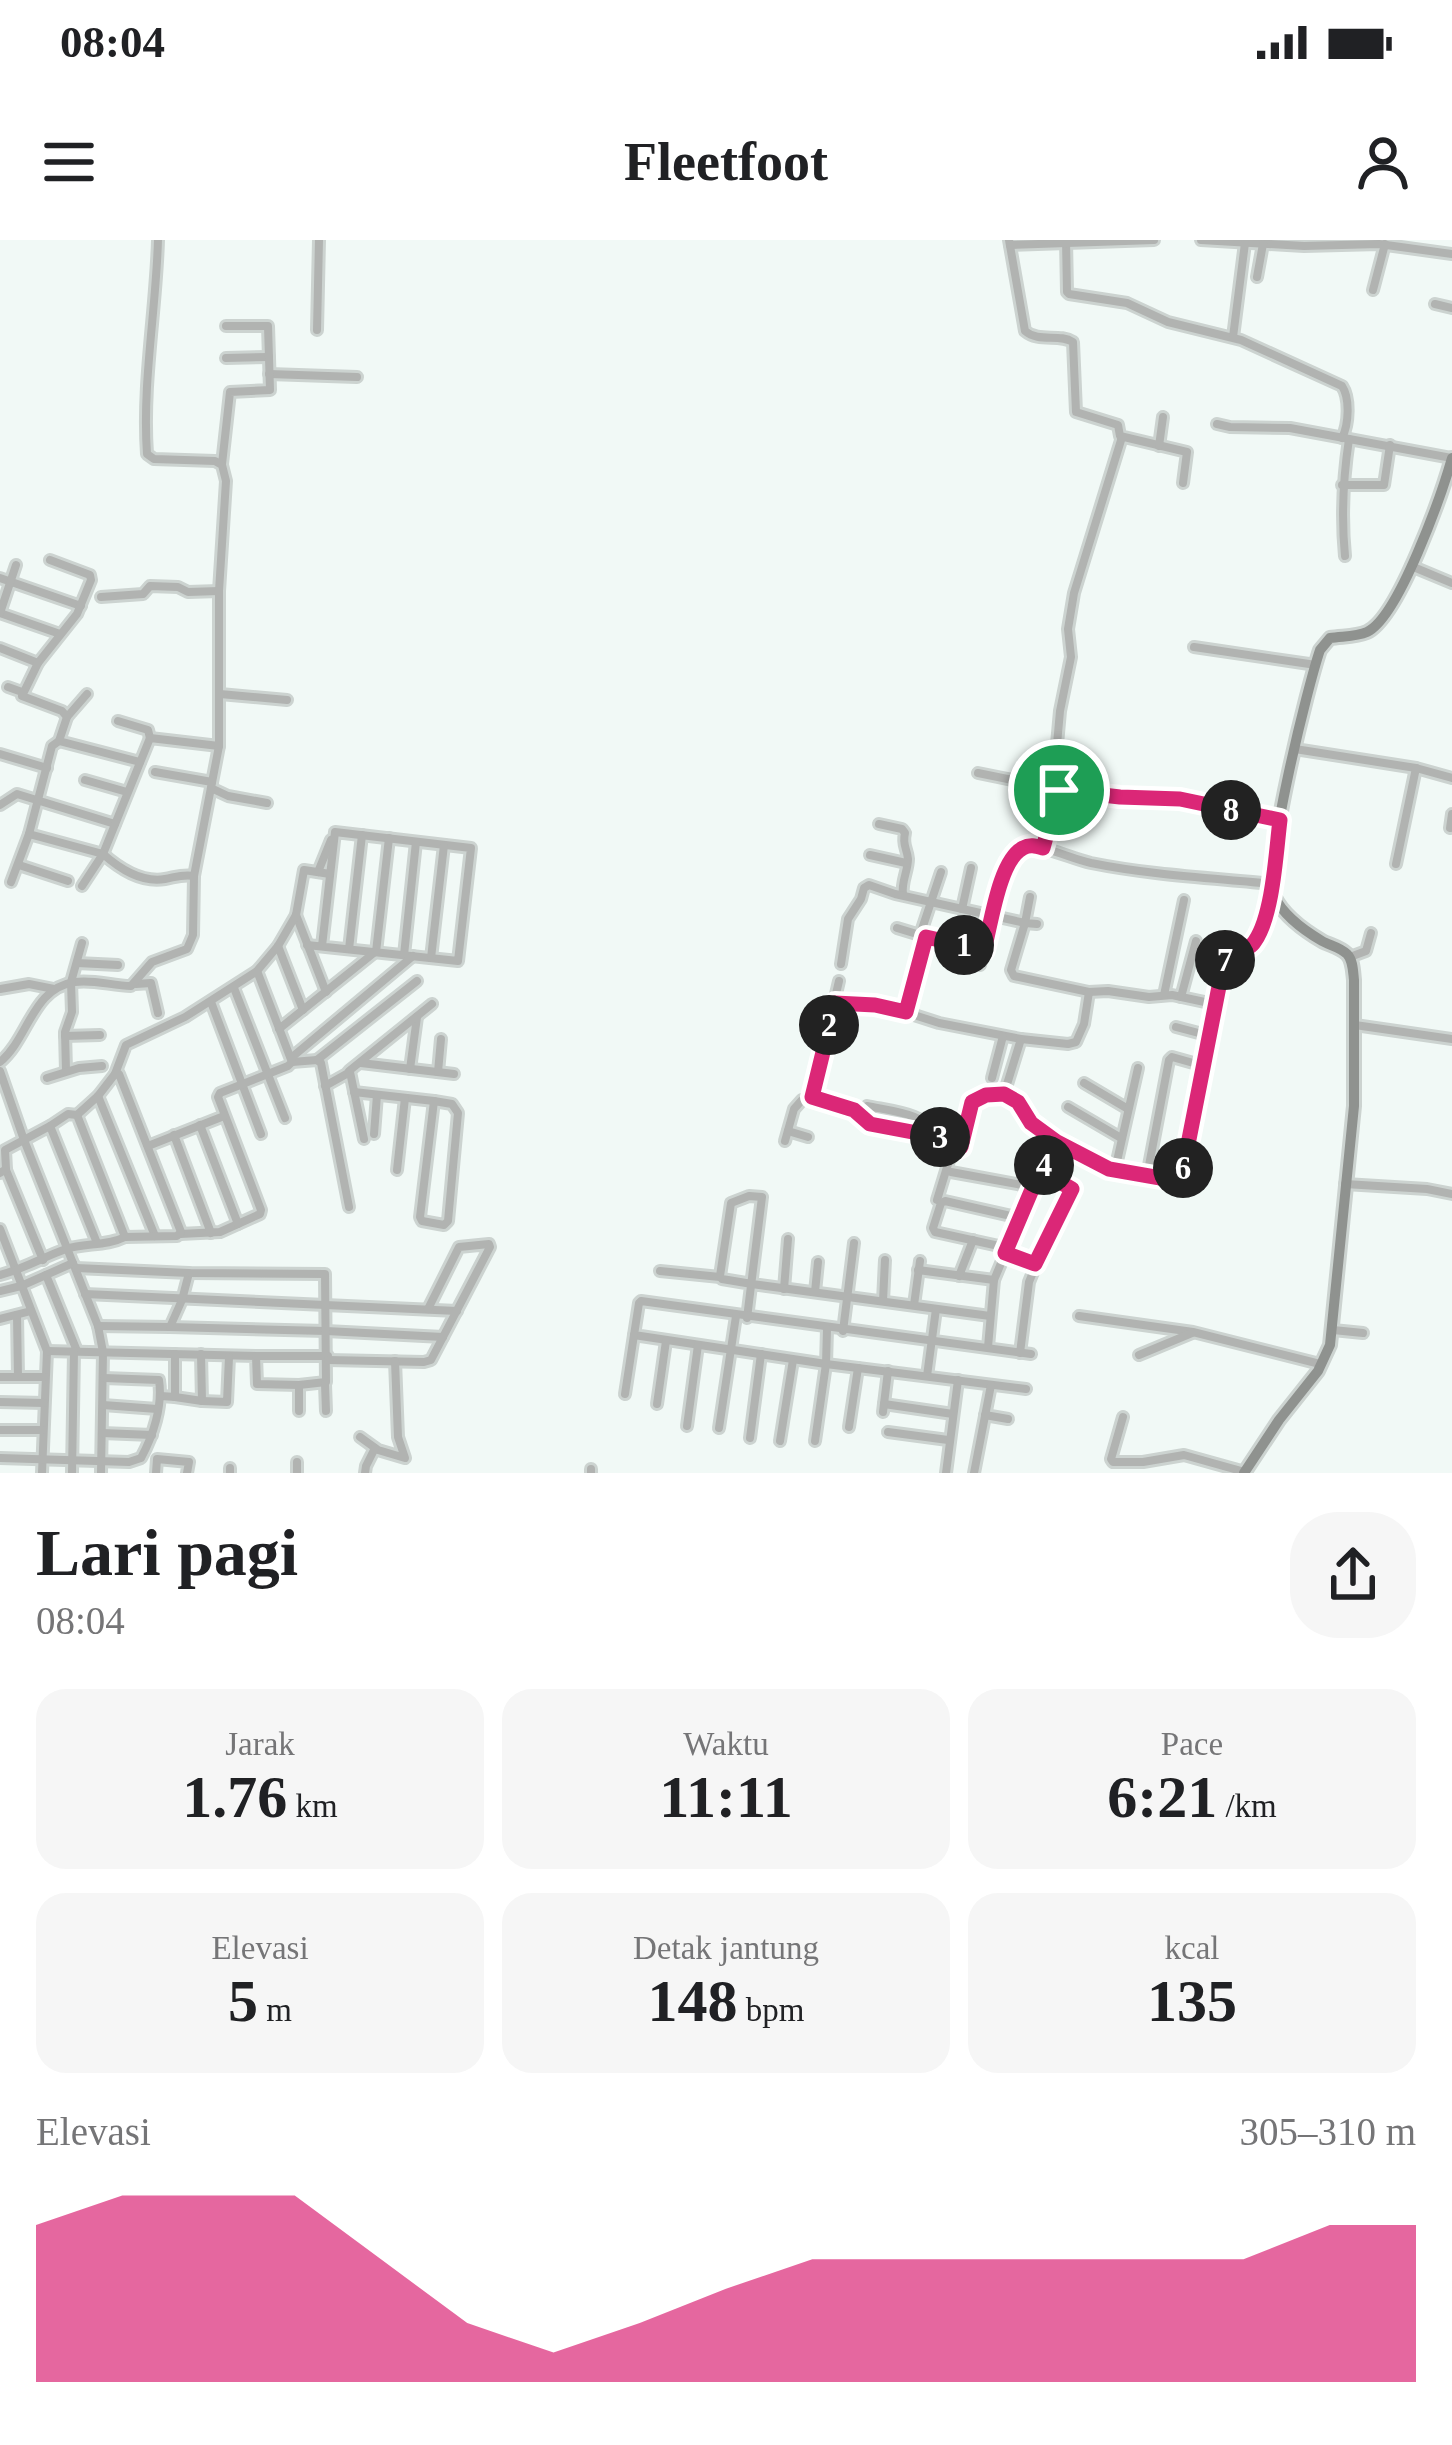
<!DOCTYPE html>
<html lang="id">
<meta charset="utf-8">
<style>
body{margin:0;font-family:"Times New Roman",serif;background:#f6f6f6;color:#202124;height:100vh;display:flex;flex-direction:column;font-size:45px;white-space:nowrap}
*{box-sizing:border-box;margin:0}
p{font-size:39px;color:#757577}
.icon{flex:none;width:66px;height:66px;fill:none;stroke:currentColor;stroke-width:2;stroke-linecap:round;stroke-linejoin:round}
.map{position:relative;height:1233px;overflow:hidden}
.sheet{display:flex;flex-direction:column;background:#fff;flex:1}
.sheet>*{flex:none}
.pin{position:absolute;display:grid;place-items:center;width:102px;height:102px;color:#fff;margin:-51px;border:6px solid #fff;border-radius:50%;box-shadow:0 3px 12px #0007}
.km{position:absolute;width:60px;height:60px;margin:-30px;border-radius:50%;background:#222;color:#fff;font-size:33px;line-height:60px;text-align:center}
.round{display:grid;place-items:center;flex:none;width:126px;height:126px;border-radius:48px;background:#f6f6f6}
.head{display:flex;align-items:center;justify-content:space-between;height:204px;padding:0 36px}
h1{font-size:66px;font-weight:800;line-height:90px}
.stats{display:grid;grid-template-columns:repeat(3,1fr);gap:18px;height:204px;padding:12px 36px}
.stats div{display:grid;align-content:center;border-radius:30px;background:#f6f6f6;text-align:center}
.stats b{font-size:60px;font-weight:800}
.stats small{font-size:33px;font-weight:400}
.stats p{font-size:33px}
.chart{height:336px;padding:24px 36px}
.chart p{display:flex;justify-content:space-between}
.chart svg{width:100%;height:216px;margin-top:12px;fill:#db2777;opacity:.7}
.status{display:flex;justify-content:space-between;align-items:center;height:84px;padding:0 60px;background:#fff;direction:ltr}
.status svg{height:33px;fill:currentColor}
header{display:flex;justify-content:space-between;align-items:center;height:156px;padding:0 36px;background:#fff;font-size:54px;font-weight:800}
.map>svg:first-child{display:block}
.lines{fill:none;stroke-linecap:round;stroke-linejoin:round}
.street-casing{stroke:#ccd3d0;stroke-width:14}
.secondary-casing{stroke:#ccd3d0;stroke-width:16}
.street{stroke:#b1b3b1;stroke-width:8}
.secondary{stroke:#8f928f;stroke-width:10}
.route-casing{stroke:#fff;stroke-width:24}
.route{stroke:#db2777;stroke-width:15}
</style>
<div class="status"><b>08:04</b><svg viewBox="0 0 49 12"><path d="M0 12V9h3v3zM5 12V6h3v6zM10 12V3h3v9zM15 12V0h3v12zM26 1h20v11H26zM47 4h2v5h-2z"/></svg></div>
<header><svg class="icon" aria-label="menu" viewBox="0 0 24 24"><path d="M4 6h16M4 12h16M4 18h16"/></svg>Fleetfoot<svg class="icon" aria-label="person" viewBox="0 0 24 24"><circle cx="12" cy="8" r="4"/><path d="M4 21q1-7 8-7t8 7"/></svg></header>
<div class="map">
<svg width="1452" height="1233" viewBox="0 0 1452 1233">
<rect width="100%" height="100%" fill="#f1f9f6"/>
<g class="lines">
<!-- street casing -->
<g class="street-casing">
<g id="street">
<path d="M 1009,0 L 1025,91 C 1039,103 1059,93 1073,102 L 1076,172 L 1118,185 L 1120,196 L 1187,212 L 1183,243"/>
<path d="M 1066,0 L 1067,52 L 1069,54 L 1127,63 L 1168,82 L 1241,100 L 1342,146 C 1350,158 1349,184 1342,198"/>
<polyline points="1201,0 1304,6 1379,4 1452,14"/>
<polyline points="1010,5 1154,0"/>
<polyline points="1257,37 1263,4"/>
<polyline points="1373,50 1385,4"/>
<polyline points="1435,64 1452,68"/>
<polyline points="317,90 319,0"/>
<polyline points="1233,97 1245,3"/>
<polyline points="226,118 269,117"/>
<polyline points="269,134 357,137"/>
<polyline points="1217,184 1230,187 1290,188 1452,218"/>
<polyline points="1159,206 1163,177"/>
<polyline points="222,224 230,152 270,150 268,86 226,86"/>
<polyline points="1342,245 1384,245 1390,205"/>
<path d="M 1345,316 C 1341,275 1343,239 1349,199"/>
<polyline points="1411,326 1452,343"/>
<polyline points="0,338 81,366"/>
<polyline points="101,357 143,354 150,346 178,347 188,352 219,351"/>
<polyline points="0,373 60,394"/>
<polyline points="0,373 16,325"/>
<polyline points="1194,407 1316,425"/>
<polyline points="0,408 38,423 77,374 91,340 90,335 50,320"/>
<polyline points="8,447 22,452"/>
<polyline points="220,454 287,460"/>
<polyline points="67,477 87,454"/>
<polyline points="118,481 148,490 150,498"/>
<polyline points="59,501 140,522"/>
<polyline points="1295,509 1416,528 1452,538"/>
<polyline points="0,514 47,528"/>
<polyline points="155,532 212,542"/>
<polyline points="978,533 1071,552 1181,559 1280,580"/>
<polyline points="85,540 127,552"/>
<polyline points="211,548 228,556 267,563"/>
<polyline points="1053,549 1060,471 1071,417 1068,389 1074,353 1122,197"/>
<polyline points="0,565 17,554 115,584"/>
<path d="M 879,584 L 902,589 L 905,593 C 902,605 907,608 908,619 C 908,631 901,642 903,654"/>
<polyline points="1450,588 1452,574"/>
<polyline points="29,594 103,614 150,498 219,506"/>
<polyline points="1043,608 1059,550"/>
<polyline points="870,615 906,623"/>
<polyline points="1396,624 1416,528"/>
<polyline points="19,625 68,641"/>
<polyline points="318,632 331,600"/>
<polyline points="941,632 920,695 984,710"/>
<polyline points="11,642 29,594 52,506 59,501 67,477 62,471 22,456 38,423"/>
<path d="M 82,646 L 103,614 C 120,629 141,643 165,639 C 176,637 183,634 194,636"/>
<polyline points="1030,657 1025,683 1037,684"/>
<polyline points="962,669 971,628"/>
<polyline points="296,675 326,752"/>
<polyline points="897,688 920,695"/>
<path d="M 307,705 C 358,710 408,716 458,721 L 471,608 L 335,592 L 322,706"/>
<polyline points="278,706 303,770"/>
<polyline points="349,709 362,595"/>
<polyline points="376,712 389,598"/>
<polyline points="404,715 416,602"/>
<polyline points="1350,717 1366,711 1371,693"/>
<polyline points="431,718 444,605"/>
<polyline points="77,723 118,725"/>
<polyline points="841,724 848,679 861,659 864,648 869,645 895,654 1025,683 1011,730 1014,736 1089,752 1108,751 1149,757 1172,755 1214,764"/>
<path d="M 980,725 C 989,690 997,628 1026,607 C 1048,606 1069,618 1091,623 C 1150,635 1212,638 1272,644"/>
<polyline points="257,731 278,706 296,675 304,630 330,634"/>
<polyline points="136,744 151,743 158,773"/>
<polyline points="234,748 285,878"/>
<polyline points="0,749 29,744 54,749"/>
<polyline points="1164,755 1184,660"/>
<polyline points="1181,757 1196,701"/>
<polyline points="211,762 261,894"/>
<polyline points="835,763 886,766 939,783 1021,799 1068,804 1076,802 1084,784 1089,752"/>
<polyline points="906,772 926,697"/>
<polyline points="1355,785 1452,799"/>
<polyline points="1176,787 1210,796"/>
<polyline points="279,789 375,712"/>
<polyline points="65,796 100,795"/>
<polyline points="291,818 413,716"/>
<polyline points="317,820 417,741"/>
<path d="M 0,822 C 29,798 32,748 75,742 C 93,739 113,746 131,746 L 152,722 L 187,709 L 193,695 L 194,636 L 219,506 L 219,351 L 226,241 L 222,225 L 215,221 L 154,219 L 147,214 C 142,144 156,71 158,0"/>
<polyline points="292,822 317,820 321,823 349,967"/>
<polyline points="361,823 454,834"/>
<polyline points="410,829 417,777"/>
<polyline points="0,831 24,900 98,1086 103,1112 101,1233"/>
<polyline points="66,831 65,792 72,772 71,742 82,703"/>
<polyline points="349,831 432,764"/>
<polyline points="438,832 441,799"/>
<polyline points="115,834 126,805 185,777 257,731 292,822 288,826 220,853 218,857 261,970 260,974 220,992 180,994"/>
<polyline points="47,838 79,828 102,826"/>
<polyline points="992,838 1003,796"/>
<polyline points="1084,843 1128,869"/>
<polyline points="325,846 350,832 364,899"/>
<polyline points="354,852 434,861"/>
<polyline points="1004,854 1018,862 1031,883 1057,902"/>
<polyline points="98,856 155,996"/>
<polyline points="812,857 839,741"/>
<polygon points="434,861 452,864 458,873 448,981 444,985 422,981 420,977"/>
<polyline points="1068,867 1121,898"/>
<polyline points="77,875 98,856 115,834 119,834 181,992 177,996 125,997"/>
<path d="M 863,879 L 867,866 C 897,872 922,873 943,897"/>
<polyline points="200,885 238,984"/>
<polyline points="788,891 808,897"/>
<polyline points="374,894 377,855"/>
<polyline points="174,895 211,993"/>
<polyline points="785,901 794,869 802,860 812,857 845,866 859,873 870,884 944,898 948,909 952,911 937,960"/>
<polyline points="148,906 224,876"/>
<polyline points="952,911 961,907 972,862 986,855 1004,854 1021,799"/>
<polyline points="6,930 43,1020"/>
<polyline points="397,930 405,858"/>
<polyline points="1115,930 1138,828"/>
<polyline points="1041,931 1074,950"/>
<polyline points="951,932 1033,947"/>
<polyline points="0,933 6,929 5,910 50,886 97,1003"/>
<polyline points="1147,936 1169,820 1172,817 1204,826"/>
<polyline points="1345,944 1427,949 1452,954"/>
<polyline points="0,989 47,1111 42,1233"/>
<polyline points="1008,1008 935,992 933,988 941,963 945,961 1020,978"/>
<polyline points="1005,1013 1035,1024"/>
<polyline points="918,1030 994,1040"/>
<polyline points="660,1031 720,1037"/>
<path d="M 0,1035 C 24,1029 43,1017 66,1009 C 85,1003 107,1006 125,997 L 77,875 L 68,874 L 50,886"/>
<polyline points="46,1035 77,1111"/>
<polyline points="959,1036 973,1000"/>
<polyline points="784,1049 788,999"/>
<polyline points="0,1051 21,1046 73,1023"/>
<polyline points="815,1052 818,1022"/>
<polyline points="85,1054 457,1071"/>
<polyline points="883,1061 885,1020"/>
<polyline points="914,1065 920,1021"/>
<polyline points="17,1075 18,1137"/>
<polyline points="1079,1076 1193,1092 1320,1124"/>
<polyline points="747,1078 762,957 749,956 731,963 720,1036 722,1039 752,1044 990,1076"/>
<polyline points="0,1079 31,1071"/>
<polyline points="98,1086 170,1087 182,1060 189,1033"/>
<polyline points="170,1087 326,1091 443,1097"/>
<polyline points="1333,1090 1363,1093"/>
<polyline points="843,1091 854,1003"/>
<path d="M 988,1107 L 994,1040 L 1033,947 L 1057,902 L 1109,929 L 1172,940 L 1182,935 L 1224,721 C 1231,709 1245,712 1255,703 L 1271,653"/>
<polyline points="47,1111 256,1116 257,1144 299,1145 326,1142 325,1034 189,1033 76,1028"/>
<polyline points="1020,1113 1029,1042 1050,991 1072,949"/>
<polyline points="1139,1115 1192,1093"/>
<polyline points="256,1116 328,1116"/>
<polyline points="328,1120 424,1122 431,1120 490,1007 489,1004 459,1007 428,1069"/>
<polyline points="927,1136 936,1069"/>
<polyline points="0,1137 45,1137"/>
<polyline points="325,1144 326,1171"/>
<polyline points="299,1145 299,1171"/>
<polyline points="1026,1149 826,1124 634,1095 639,1063 641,1061 1031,1114"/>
<polyline points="625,1154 634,1095"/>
<polyline points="161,1156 175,1157 175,1114"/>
<polyline points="175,1157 202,1161 201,1114"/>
<polyline points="202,1161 227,1162 229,1117"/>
<polyline points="0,1162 44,1163"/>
<polyline points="657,1164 666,1101"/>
<polyline points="884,1164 953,1174"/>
<polyline points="103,1165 157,1169"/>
<polyline points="883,1172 888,1131"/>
<polyline points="985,1175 1008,1179"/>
<polyline points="1123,1177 1111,1219 1113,1222 1143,1222 1184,1215 1245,1232"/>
<polyline points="687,1186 698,1105"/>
<polyline points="849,1187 858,1128"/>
<polyline points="719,1188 736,1076"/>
<polyline points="0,1190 43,1190"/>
<polyline points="888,1192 948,1200"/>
<polyline points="102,1193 152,1195"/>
<polyline points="360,1197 378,1210 405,1218 398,1197 395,1121"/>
<polyline points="750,1198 761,1114"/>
<polyline points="780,1201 793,1120"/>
<polyline points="815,1201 826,1124 827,1089"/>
<path d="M 0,1218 L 129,1222 L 141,1218 C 153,1196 163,1166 159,1140 L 104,1138"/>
<polyline points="297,1222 297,1233"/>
<polyline points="230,1228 230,1233"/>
<polyline points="72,1233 74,1111"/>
<polyline points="156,1233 157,1219 189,1222 187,1233"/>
<polyline points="365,1233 366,1226 375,1208"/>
<polyline points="591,1233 591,1229"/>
<polyline points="946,1233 958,1140"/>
<polyline points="974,1233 991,1145"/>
</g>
</g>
<!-- secondary casing -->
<g class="secondary-casing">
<path id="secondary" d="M 1244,1233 L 1279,1180 L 1318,1131 L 1330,1105 L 1354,866 L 1354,740 C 1353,731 1353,720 1347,714 C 1340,707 1329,705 1322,701 C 1305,691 1283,675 1274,656 C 1262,630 1308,445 1320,410 L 1330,398 C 1342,396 1356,397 1367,392 C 1399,377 1442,253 1452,218"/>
</g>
<!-- street -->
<use href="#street" class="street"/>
<!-- secondary -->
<use href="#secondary" class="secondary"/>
</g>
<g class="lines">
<!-- route casing -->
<g class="route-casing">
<path id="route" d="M 1059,550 L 1043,608 C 1036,606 1030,604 1023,608 C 999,620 991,685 984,710 L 926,697 L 906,772 L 875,765 L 835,763 L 812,857 L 854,870 L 870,884 L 944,898 L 948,909 L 952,911 L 961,907 L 972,862 L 986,855 L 1004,854 L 1018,862 L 1031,883 L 1057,902 L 1041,931 L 1072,949 L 1035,1024 L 1005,1013 L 1033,947 L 1057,902 L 1109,929 L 1172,940 L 1179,939 L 1182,935 L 1224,721 C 1233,710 1248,713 1255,701 C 1273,675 1276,612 1280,580 L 1180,559 L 1120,557 L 1059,550"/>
</g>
<!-- route -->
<use href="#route" class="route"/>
</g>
</svg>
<div class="pin" style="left:1059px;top:550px;background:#1e9e55"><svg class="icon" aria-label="arrive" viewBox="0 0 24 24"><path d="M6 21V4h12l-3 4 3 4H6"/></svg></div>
<b class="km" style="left:964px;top:705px">1</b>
<b class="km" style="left:829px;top:785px">2</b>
<b class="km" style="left:940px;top:897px">3</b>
<b class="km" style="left:1044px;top:925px">4</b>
<b class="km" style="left:1183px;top:928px">6</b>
<b class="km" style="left:1225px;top:720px">7</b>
<b class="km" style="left:1231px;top:570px">8</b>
</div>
<section class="sheet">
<div class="head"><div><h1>Lari pagi</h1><p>08:04</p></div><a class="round"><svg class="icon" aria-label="share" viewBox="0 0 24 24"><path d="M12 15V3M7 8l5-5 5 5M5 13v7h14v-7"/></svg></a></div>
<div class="stats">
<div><p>Jarak</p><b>1.76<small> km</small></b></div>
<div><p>Waktu</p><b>11:11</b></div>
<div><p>Pace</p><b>6:21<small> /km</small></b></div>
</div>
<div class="stats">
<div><p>Elevasi</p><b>5<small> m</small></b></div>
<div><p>Detak jantung</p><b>148<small> bpm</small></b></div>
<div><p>kcal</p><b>135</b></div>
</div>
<div class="chart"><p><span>Elevasi</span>305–310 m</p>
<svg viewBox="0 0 160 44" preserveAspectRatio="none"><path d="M0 44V12L10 6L20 6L30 6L40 19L50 32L60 38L70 32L80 25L90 19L100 19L110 19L120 19L130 19L140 19L150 12L160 12V44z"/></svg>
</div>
</section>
